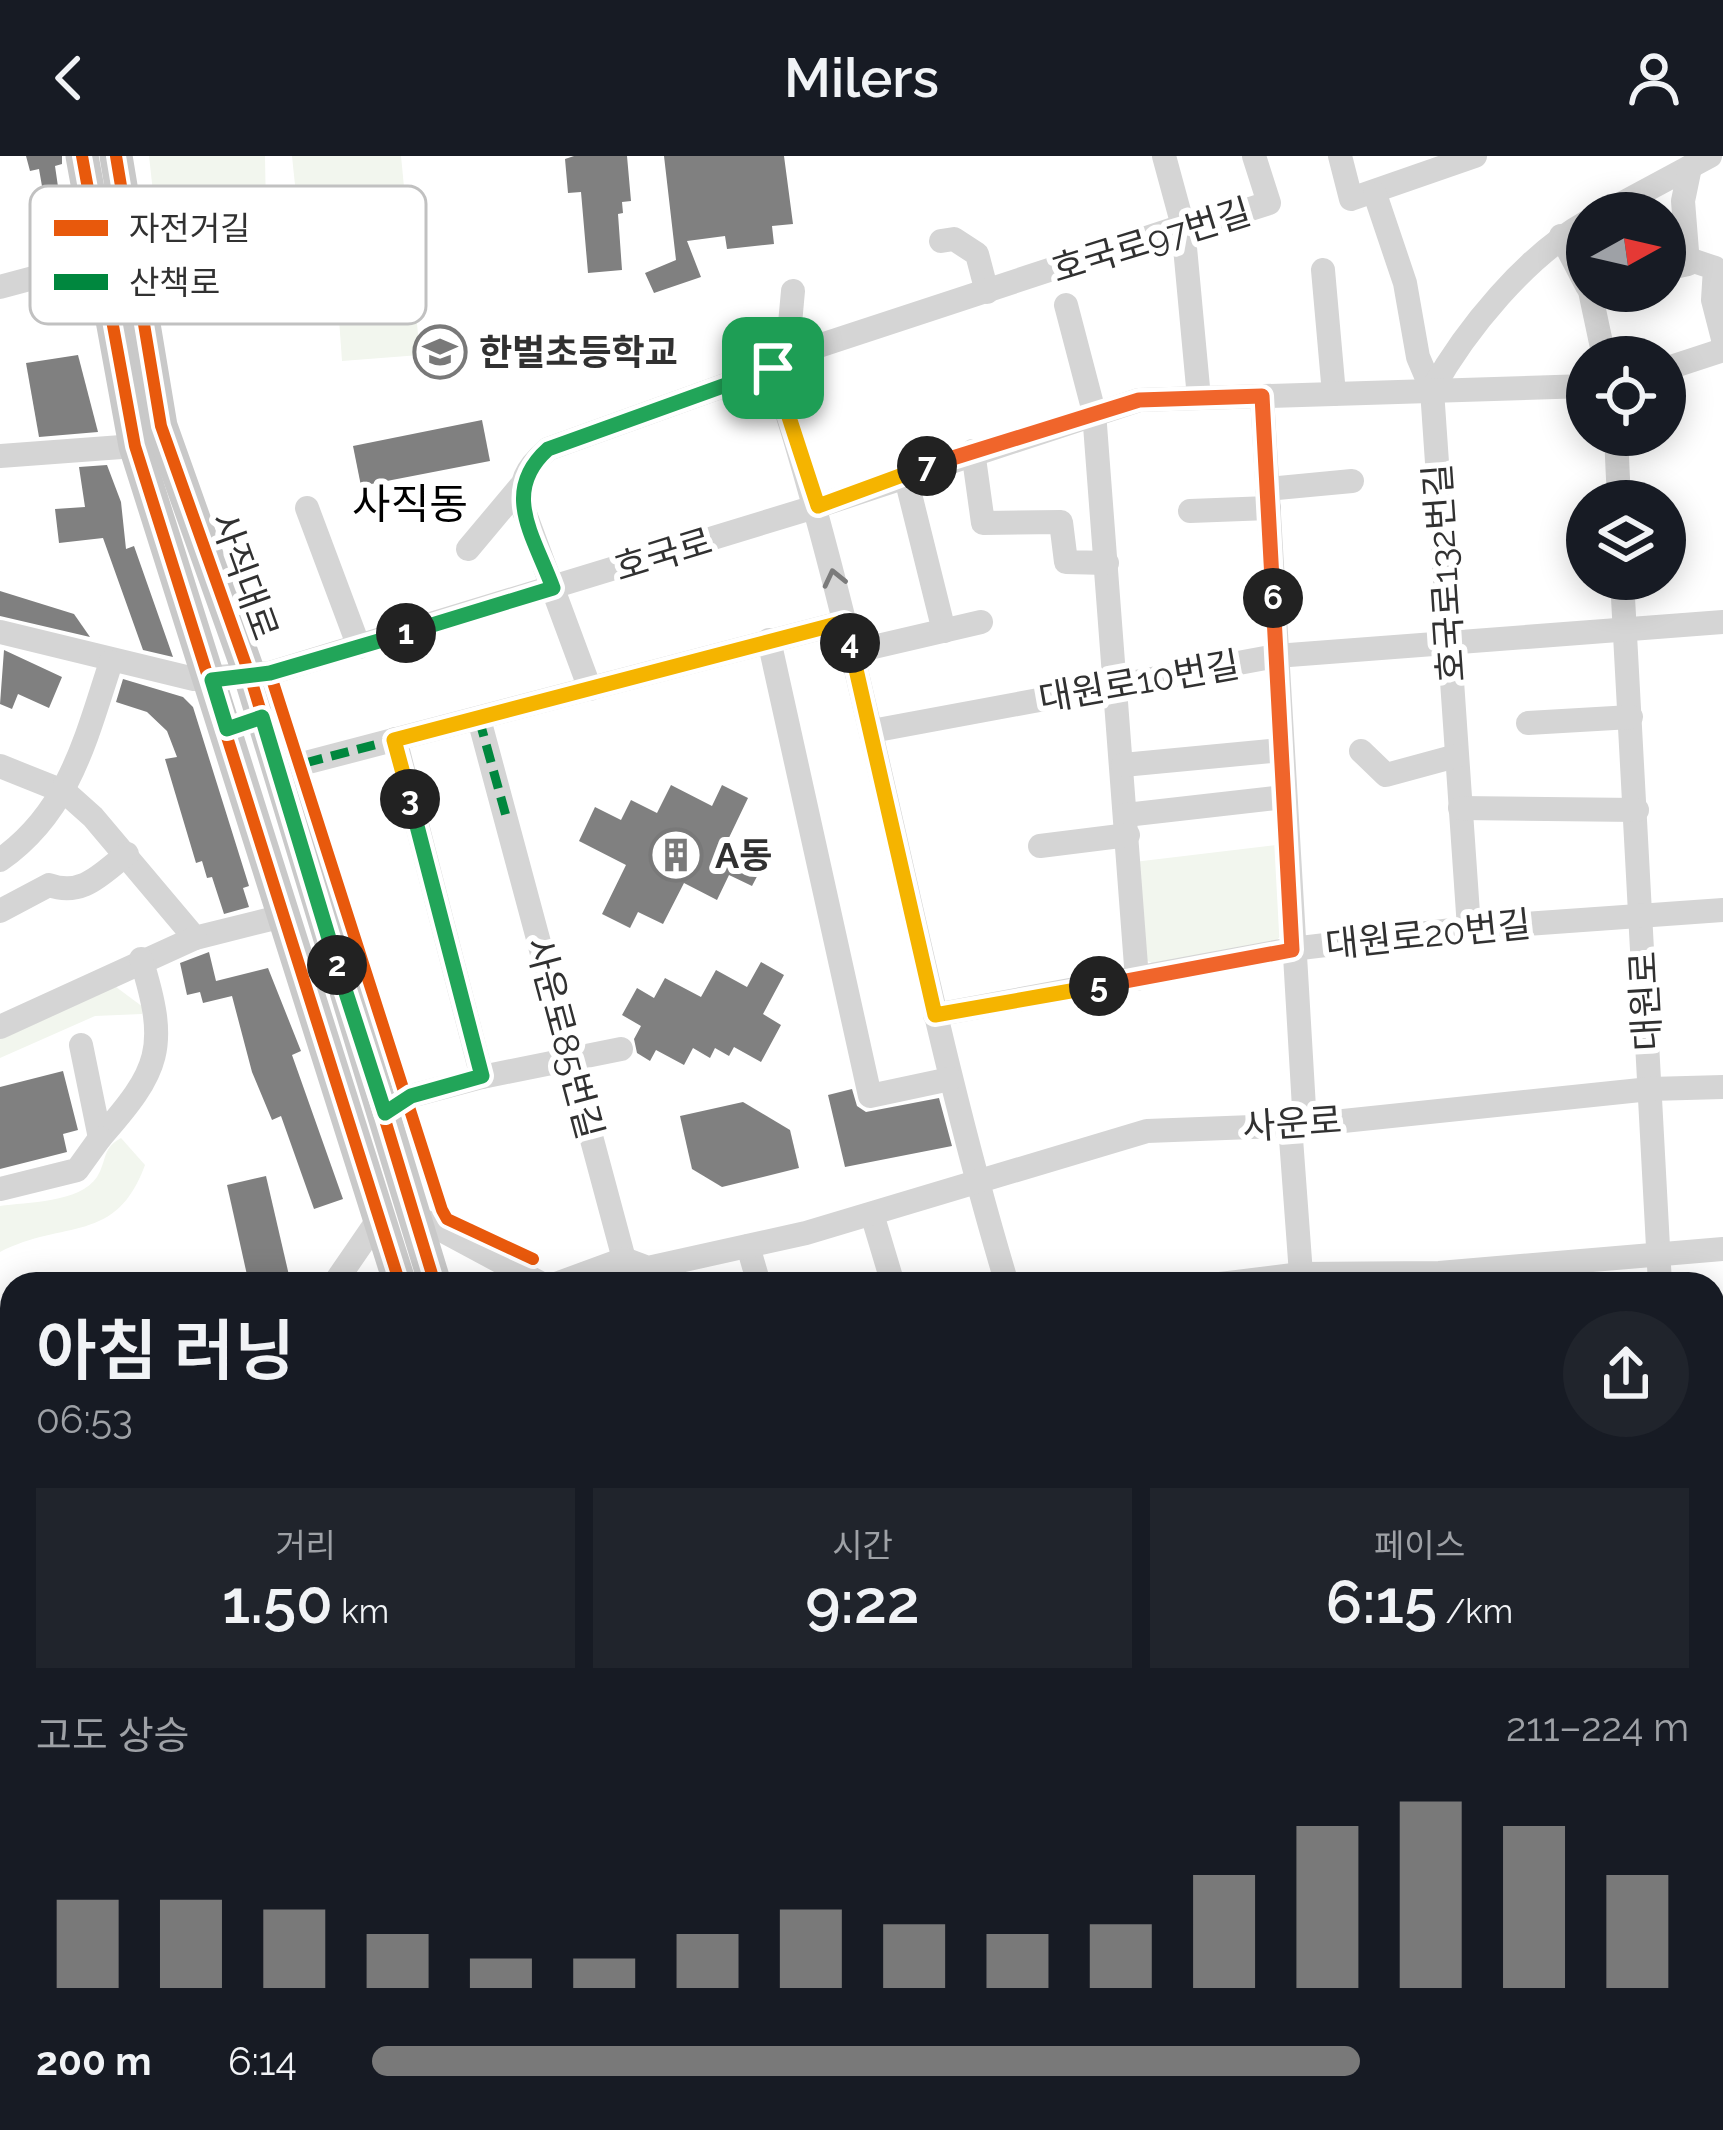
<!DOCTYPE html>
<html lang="ko">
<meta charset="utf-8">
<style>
body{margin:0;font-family:Raleway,"Noto Sans KR",sans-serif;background:#20242c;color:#f1f3f6;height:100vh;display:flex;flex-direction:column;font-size:45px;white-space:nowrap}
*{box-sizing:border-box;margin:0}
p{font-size:39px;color:#9ea1a6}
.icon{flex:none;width:66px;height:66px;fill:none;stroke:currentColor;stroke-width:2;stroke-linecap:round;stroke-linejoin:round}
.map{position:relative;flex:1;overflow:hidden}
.sheet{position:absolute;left:0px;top:1116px;width:1725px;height:858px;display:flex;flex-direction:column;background:#171b24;border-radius:36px 36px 0 0;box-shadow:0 6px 30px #0003}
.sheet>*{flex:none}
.needle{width:78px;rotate:82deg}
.tools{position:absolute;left:1566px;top:36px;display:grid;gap:24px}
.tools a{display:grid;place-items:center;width:120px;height:120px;border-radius:50%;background:#171b24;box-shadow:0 6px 30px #0003;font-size:60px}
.pin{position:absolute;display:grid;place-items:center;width:102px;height:102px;color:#fff;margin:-51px;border-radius:24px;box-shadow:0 6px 18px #0006}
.km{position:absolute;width:60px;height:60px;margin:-30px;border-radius:50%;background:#222;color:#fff;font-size:33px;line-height:60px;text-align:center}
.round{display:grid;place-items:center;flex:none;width:126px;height:126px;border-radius:63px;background:#20242c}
.summary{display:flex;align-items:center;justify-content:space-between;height:204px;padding:0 36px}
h1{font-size:66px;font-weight:600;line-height:90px}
.metrics{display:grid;grid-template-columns:repeat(3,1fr);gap:18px;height:204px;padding:12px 36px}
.metrics div{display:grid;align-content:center;border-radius:0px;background:#20242c;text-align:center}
.metrics b{font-size:60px;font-weight:600}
.metrics small{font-size:33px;font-weight:400}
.metrics p{font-size:33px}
.chart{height:336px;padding:24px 36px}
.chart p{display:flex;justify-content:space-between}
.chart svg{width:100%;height:216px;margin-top:12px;stroke:#797979;stroke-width:6}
ul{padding:0 36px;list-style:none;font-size:39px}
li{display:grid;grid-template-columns:192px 144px 1fr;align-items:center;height:90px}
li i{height:30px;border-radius:15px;background:#797979}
header{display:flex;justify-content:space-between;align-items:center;height:156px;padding:0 36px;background:#171b24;font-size:54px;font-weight:600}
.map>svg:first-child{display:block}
.green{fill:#f2f6ee}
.building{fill:#808080}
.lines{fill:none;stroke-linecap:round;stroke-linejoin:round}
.path{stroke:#d5d5d5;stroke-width:3;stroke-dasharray:6 6;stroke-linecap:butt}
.minor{stroke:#d5d5d5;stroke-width:24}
.major{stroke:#c9c9c9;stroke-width:33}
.quiet{stroke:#00873e;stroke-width:9;stroke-dasharray:18 9;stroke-linecap:butt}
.cycleway-casing{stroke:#fff;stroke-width:20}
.cycleway{stroke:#e8590c;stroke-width:12}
.oneway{stroke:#7b7b7b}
.split-1-casing{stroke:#fff;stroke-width:24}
.split-2-casing{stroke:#fff;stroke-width:24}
.split-3-casing{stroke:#fff;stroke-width:24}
.split-4-casing{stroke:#fff;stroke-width:24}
.split-5-casing{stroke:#fff;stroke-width:24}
.split-6-casing{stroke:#fff;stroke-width:24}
.split-7-casing{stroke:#fff;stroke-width:24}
.split-8-casing{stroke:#fff;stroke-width:24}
.split-1{stroke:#22a559;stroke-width:15}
.split-2{stroke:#22a559;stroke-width:15}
.split-3{stroke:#22a559;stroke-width:15}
.split-4{stroke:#f5b400;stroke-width:15}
.split-5{stroke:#f5b400;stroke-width:15}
.split-6{stroke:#f0652b;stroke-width:15}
.split-7{stroke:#f0652b;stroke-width:15}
.split-8{stroke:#f5b400;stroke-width:15}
.labels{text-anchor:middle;stroke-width:12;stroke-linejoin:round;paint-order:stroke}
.street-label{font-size:36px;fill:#313131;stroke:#fff}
.poi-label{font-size:36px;font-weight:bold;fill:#313131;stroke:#fff;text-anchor:start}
.quarter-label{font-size:42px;fill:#000;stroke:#fff}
.key{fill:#fff;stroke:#c1c1c1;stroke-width:3}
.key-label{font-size:33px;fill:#313131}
</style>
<header><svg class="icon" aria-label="back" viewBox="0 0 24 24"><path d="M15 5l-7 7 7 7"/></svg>Milers<svg class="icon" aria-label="person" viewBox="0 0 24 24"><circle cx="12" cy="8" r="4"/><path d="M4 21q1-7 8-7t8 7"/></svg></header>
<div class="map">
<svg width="1723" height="1974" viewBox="0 0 1723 1974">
<rect width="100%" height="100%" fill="#fff"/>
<!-- green -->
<g class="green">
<polygon points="149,0 265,0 266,57 157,72"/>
<polygon points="292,0 401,0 415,144 308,155"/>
<polygon points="416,157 420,199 342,205 339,163"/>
<polygon points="1276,689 1282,778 1272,790 1161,811 1143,803 1134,706"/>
<path d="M 116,831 L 143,851 L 142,858 L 95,860 L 0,902 L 0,882 C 39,866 77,839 116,831 Z"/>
<path d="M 121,982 L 145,1009 C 116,1089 64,1063 0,1096 L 0,1050 C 26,1046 80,1047 97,1021 C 107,1005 102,992 121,982 Z"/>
<polygon points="1723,1868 1723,1974 1313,1974 1310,1962 1713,1962 1713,1870"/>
</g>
<!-- building -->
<g class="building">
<polygon points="26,0 62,0 62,8 55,10 62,58 47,59 39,13 30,15"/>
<polygon points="574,0 627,0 631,45 622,46 623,57 618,58 622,114 588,117 581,36 568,37 565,3"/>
<polygon points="664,0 784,0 793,68 772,70 774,88 727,93 725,80 687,85 701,121 654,137 645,117 676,104"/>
<polygon points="78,199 98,276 39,281 26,207"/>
<polygon points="482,264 490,305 361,330 353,290"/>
<polygon points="107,309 121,346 126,393 134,390 173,501 143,494 103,382 59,387 55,353 85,351 79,311"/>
<polygon points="0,435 74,458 90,481 0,460"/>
<polygon points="4,494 62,521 49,552 18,538 12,553 0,548"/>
<polygon points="123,523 183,541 193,551 249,730 243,732 249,751 224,758 212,721 207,722 202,705 196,707 165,603 177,601 167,575 147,556 116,546"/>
<polygon points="671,629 712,650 722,629 748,642 725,690 763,709 752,730 729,719 717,744 684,727 663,768 638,756 630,772 602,758 626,709 579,685 595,651 621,664 631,644 657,657"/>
<polygon points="209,796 216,825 268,812 301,895 292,899 343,1043 314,1053 281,960 272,964 252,916 232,840 203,847 200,836 187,839 180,807"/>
<polygon points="761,806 784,819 763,858 781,869 761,906 734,891 729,900 715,892 710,902 693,892 684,909 656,894 650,905 637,897 634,883 641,870 622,859 637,832 654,842 665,822 701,841 716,814 747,831"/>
<polygon points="63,915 78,974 63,978 67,996 0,1013 0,931"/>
<polygon points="852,933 857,950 866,956 939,942 952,990 845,1011 828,939"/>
<polygon points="743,946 790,974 799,1012 722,1031 692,1013 680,960"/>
<polygon points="266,1020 291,1128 249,1128 227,1029"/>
</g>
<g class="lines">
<!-- path -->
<polyline class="path" points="0,1208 12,1206"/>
<!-- minor -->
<g class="minor">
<polyline points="1164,0 1183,70 1199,242"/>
<polyline points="1340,0 1351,43 1475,0"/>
<polyline points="1375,38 1405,127 1418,201 1432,234 1469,772"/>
<polyline points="1604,57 1710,0"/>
<polyline points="1561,80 1587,130"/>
<polyline points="941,85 954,83 977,98 987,136"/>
<polyline points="1688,103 1715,112 1713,144 1723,183"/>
<polyline points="1665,113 1688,108 1683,45 1690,11"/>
<polyline points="1323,114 1334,238"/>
<polyline points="0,131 97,105"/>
<path d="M 793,135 L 788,189 L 773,212 C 870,512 916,826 1007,1128"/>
<polyline points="1590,135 1604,201"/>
<polyline points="1066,149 1094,256 1137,823"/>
<polyline points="1665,213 1723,194"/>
<path d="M 1432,234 C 1466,173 1526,100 1587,66"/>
<polyline points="1262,240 1305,969"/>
<polyline points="1616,279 1619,345"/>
<polyline points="973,295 983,367 1061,366 1066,406 1107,407"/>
<polyline points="0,300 135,290"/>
<polyline points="905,318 944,475"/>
<polyline points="1267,333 1352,325"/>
<polyline points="307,352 359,491"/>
<polyline points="1190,355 1269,352"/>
<polyline points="468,393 520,331"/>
<polyline points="1622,423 1660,1128"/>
<polyline points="0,476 194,523 270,517 818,350 1139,244 1587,230"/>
<polyline points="769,484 870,940 950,923"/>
<polyline points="852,496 981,466"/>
<path d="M 590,533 L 524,355 C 519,325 525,313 548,293 L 773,212 L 794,198 L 1183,70 L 1200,69 L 1269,47 L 1254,0"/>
<polyline points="479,563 624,1103"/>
<polyline points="1528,567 1631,561"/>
<polyline points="872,575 1276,500 1723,466"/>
<polyline points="395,583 482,921"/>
<polyline points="1361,595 1386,619 1456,600"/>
<polyline points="305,607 844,466"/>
<polyline points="1123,609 1281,594"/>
<polyline points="0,610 65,636 93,661 195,782 283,760"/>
<polyline points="1460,652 1637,654"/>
<polyline points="1126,659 1284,641"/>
<polyline points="1040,690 1128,679"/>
<path d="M 0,704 C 69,656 86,582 111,506"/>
<path d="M 0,755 L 49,729 C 83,741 101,718 127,698"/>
<polyline points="935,859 1292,793 1469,772 1723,754"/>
<polyline points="0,871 195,782"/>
<path d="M 81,889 L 100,982 C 160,914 169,892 141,803"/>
<polyline points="385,957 411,940 482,921 621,893"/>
<polyline points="1290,969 1301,1118"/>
<polyline points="0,1033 77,1014 100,982"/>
<polyline points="872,1058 893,1128"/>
<polyline points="417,1061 542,1128"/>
<polyline points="748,1090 759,1128"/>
<polyline points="334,1128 380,1061"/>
<polyline points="556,1128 624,1103 648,1112 806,1077 1147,975 1305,969 1650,933 1723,931"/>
<polyline points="1220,1128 1301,1118 1439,1117 1723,1093"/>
<polyline points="0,1245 12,1243"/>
<polyline points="1713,1812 1723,1810"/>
<polyline points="0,1830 12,1835"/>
<polyline points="231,1962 259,1974"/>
<polyline points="462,1962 559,1974"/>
<polyline points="786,1974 868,1962"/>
<polyline points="941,1974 1031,1962"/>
<polyline points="1121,1974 1135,1962"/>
</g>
<!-- major -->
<g class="major">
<polyline points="82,0 135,290 400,1128"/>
<polyline points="116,0 161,270 250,520 435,1128"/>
<polyline points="624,1962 628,1974"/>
<polyline points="658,1962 662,1974"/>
</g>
<!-- quiet -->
<g class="quiet">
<polyline points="479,563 506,660"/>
<polyline points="305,607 590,533"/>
<polyline points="514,1968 514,1974"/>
</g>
<!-- cycleway casing -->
<g class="cycleway-casing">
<g id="cycleway">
<polyline points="82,0 135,290 400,1128"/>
<polyline points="116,0 161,270 250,520 435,1128"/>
<polyline points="270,517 442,1054 447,1063 533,1103"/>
</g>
</g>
<!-- cycleway -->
<use href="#cycleway" class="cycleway"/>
</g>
<!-- one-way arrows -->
<defs><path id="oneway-chevron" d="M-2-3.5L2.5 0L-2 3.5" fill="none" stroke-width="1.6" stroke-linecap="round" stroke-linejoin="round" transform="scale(3)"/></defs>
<use class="oneway" href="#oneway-chevron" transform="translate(834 422) rotate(-103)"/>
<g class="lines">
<!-- split-1 casing -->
<g class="split-1-casing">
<path id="split-1" d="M 406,477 L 553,432 C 534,380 500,336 548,293 L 773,212"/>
</g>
<!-- split-2 casing -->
<g class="split-2-casing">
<polyline id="split-2" points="337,809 262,561 227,573 212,524 270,517 406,477"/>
</g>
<!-- split-3 casing -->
<g class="split-3-casing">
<polyline id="split-3" points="337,809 385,957 411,940 482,920 410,643"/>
</g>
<!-- split-4 casing -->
<g class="split-4-casing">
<polyline id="split-4" points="410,643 394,584 844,466 850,487"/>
</g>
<!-- split-5 casing -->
<g class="split-5-casing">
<polyline id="split-5" points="850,487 935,859 1099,830"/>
</g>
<!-- split-6 casing -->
<g class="split-6-casing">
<polyline id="split-6" points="1099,830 1292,794 1273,442"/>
</g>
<!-- split-7 casing -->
<g class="split-7-casing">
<polyline id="split-7" points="927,310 1139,244 1262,240 1273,442"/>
</g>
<!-- split-8 casing -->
<g class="split-8-casing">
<polyline id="split-8" points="773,212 818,350 927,310"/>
</g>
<!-- split-1 -->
<use href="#split-1" class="split-1"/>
<!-- split-2 -->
<use href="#split-2" class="split-2"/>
<!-- split-3 -->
<use href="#split-3" class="split-3"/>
<!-- split-4 -->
<use href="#split-4" class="split-4"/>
<!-- split-5 -->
<use href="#split-5" class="split-5"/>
<!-- split-6 -->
<use href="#split-6" class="split-6"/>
<!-- split-7 -->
<use href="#split-7" class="split-7"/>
<!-- split-8 -->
<use href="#split-8" class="split-8"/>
</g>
<!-- icons -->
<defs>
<g id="school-ring" transform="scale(2.7)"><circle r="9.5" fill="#fff" stroke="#797979" stroke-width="1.5"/><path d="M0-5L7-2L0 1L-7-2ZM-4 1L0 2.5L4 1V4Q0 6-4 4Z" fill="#797979"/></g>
<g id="building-ring" transform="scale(2.7)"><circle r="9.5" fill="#fff" stroke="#797979" stroke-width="1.5"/><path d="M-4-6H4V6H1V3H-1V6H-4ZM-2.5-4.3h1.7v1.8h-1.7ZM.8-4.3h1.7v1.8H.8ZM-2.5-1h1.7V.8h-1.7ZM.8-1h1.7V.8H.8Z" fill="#797979"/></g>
</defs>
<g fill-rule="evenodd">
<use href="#school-ring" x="440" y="196"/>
<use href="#building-ring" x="676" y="699"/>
</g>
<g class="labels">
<!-- street labels -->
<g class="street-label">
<text transform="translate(1151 84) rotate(-17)" y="13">호국로97번길</text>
<text transform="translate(663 398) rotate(-17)" y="13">호국로</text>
<text transform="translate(1444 417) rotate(-94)" y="13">호국로132번길</text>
<text transform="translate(245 420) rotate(70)" y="13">사직대로</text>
<text transform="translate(1139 525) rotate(-10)" y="13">대원로10번길</text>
<text transform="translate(1428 778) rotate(-6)" y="13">대원로20번길</text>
<text transform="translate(1645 845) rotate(-93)" y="13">대원로</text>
<text transform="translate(565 882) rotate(75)" y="13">사운로85번길</text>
<text transform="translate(1292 967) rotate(-4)" y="13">사운로</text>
</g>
<!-- poi labels -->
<g class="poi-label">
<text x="479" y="209">한벌초등학교</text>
<text x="715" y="712">A동</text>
</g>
<!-- quarter labels -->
<g class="quarter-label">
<text x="410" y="363">사직동</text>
</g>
</g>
<!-- legend -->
<rect x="30" y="30" width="396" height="138" rx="18" class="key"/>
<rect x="54" y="64" width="54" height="16" fill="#e8590c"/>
<rect x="54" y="118" width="54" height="16" fill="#00873e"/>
<g class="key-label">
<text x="129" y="84">자전거길</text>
<text x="129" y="138">산책로</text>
</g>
</svg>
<div class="tools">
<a><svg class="needle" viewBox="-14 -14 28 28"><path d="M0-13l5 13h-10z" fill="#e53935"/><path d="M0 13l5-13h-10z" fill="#9ea1a6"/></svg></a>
<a><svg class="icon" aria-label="locate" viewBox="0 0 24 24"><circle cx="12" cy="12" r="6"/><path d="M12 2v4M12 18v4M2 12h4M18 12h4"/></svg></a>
<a><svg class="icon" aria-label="layers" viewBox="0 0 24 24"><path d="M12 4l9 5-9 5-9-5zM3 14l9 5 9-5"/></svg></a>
</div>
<div class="pin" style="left:773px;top:212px;background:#1e9e55"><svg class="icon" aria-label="arrive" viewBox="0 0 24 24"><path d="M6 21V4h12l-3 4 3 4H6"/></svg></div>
<b class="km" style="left:406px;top:477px">1</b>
<b class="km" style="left:337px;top:809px">2</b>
<b class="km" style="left:410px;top:643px">3</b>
<b class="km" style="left:850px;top:487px">4</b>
<b class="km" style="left:1099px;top:830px">5</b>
<b class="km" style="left:1273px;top:442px">6</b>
<b class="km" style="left:927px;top:310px">7</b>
<section class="sheet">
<div class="summary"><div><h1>아침 러닝</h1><p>06:53</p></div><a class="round"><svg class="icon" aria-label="share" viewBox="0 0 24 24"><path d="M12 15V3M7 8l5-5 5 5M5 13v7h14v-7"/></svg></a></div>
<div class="metrics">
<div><p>거리</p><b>1.50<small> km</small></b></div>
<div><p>시간</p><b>9:22</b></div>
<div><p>페이스</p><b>6:15<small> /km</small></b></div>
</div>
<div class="chart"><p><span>고도 상승</span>211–224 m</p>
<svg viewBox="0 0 160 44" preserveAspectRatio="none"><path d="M5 44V26M15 44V26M25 44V28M35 44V33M45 44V38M55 44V38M65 44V33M75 44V28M85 44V31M95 44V33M105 44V31M115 44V21M125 44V11M135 44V6M145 44V11M155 44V21"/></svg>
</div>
<ul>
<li><b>200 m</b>6:14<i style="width:75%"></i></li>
</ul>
</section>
</div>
